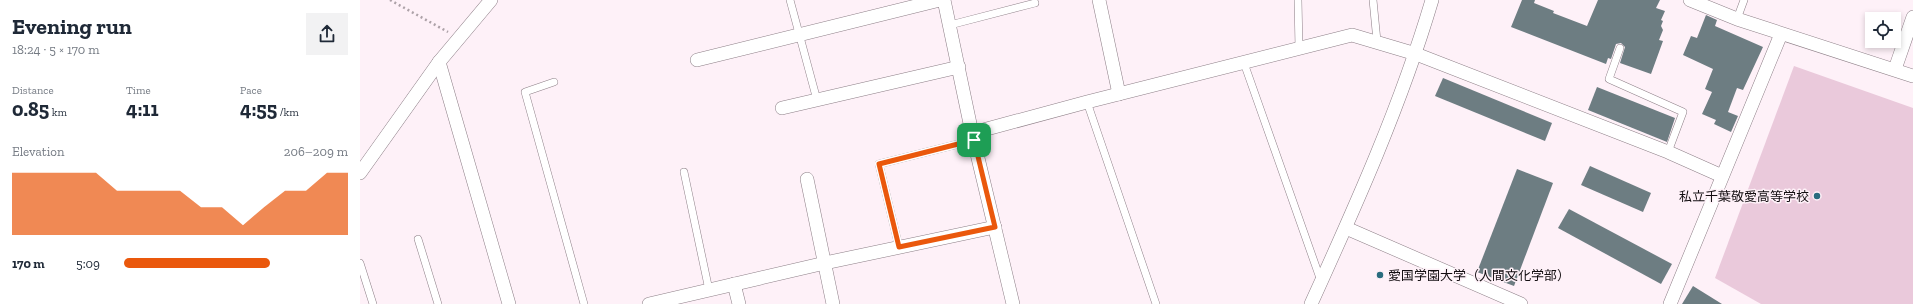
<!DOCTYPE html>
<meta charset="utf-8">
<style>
body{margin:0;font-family:"Zilla Slab","Noto Sans JP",serif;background:#f2f2f3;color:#1f2937;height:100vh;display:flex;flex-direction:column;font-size:15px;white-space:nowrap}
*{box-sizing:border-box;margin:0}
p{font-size:13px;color:#747a83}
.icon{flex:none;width:22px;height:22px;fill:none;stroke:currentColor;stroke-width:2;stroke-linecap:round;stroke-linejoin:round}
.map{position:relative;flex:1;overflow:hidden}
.sheet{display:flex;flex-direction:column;background:#fff;width:360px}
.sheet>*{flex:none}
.controls{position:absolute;left:1505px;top:12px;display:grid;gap:8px}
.controls a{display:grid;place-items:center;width:36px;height:36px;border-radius:0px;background:#fff;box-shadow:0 2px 6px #0003;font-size:20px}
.pin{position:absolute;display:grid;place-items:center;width:34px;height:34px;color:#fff;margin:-17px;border-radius:8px;box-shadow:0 2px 6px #0006}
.round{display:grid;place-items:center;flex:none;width:42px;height:42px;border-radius:0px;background:#f2f2f3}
.head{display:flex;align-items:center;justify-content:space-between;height:68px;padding:0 12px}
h1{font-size:22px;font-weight:700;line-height:30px}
.figures{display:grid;grid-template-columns:repeat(3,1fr);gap:6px;height:68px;padding:4px 12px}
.figures div{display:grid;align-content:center}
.figures b{font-size:20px;font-weight:700}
.figures small{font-size:11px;font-weight:400}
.figures p{font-size:11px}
.chart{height:112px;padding:8px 12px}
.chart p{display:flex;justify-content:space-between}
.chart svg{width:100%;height:72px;margin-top:4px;fill:#ea580c;opacity:.7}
ul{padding:0 12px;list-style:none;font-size:13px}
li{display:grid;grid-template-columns:64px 48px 1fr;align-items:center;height:30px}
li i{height:10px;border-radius:5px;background:#ea580c}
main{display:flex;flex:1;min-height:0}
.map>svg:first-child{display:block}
.green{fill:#eac9db}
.building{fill:#6d7d82}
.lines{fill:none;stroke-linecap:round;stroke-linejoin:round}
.lane-casing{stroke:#8d7f87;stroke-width:8}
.street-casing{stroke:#8d7f87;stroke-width:14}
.path{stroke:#ada2a8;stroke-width:2.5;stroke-dasharray:2 3;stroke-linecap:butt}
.lane{stroke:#fff;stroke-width:7}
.street{stroke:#fff;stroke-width:13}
.route-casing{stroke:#fff;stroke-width:8}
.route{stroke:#ea580c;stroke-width:5}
.poi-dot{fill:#296c7e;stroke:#fef1f8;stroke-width:1.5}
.labels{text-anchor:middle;stroke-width:3;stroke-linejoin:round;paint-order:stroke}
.poi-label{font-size:13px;fill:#130e11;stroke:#fef1f8;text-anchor:end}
</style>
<main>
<section class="sheet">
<div class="head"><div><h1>Evening run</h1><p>18:24 · 5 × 170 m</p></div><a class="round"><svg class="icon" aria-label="share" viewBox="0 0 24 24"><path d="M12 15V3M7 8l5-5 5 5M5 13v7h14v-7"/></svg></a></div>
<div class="figures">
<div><p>Distance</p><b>0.85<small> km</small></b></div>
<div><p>Time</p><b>4:11</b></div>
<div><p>Pace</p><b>4:55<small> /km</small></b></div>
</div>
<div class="chart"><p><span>Elevation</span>206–209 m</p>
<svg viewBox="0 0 160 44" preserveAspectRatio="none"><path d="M0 44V6L10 6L20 6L30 6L40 6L50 17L60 17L70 17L80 17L90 27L100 27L110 38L120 27L130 17L140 17L150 6L160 6V44z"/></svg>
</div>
<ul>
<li><b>170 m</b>5:09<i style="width:65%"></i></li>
</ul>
</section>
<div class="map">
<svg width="1553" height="304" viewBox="0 0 1553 304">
<rect width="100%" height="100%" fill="#fef1f8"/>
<!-- green -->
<polygon class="green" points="1434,66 1553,108 1553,304 1401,304 1355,278"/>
<!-- building -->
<g class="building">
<polygon points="1162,0 1175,0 1174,3 1194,11 1193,13 1227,26 1238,0 1300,0 1296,8 1305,11 1301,20 1303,21 1301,26 1303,30 1299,40 1303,41 1291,74 1260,63 1265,47 1261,43 1256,44 1251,59 1248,58 1246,64 1151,27"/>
<polygon points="1346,15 1357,20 1355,26 1403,47 1383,90 1377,88 1368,112 1378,116 1371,132 1354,124 1356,120 1342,114 1352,92 1345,89 1353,69 1323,55 1331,36 1337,38"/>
<polygon points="1083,78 1192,123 1185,141 1075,96"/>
<polygon points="1237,87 1315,118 1307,142 1228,110"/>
<polygon points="1230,166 1291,193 1283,212 1221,185"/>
<polygon points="1157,169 1193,183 1154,286 1117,272"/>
<polygon points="1209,209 1312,264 1301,284 1198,228"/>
<polygon points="1333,286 1362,304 1322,304"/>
</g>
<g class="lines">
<!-- lane casing -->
<g class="lane-casing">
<g id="lane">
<polyline points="430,0 457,100"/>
<polyline points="938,0 939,48"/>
<polyline points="1013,0 1017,41"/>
<polyline points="1377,19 1384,0"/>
<polyline points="590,25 675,3"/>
<polyline points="1260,48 1249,79 1323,112 1308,152"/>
<polyline points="884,63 961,281"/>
<polyline points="194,82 165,92 224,304"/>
<polyline points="727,102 796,304"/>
<polyline points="324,172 349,290"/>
<polyline points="58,239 78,304"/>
<polyline points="539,247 519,164 614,140"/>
<polyline points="0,263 13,304"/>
</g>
</g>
<!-- street casing -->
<g class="street-casing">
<g id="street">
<polyline points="584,0 612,133 653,304"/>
<polyline points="739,0 759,94"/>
<polyline points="1330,0 1377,19 1553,76"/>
<polyline points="337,60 580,0"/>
<polyline points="79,62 149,304"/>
<polyline points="1535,69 1553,17"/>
<polyline points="422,108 599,67"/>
<polyline points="612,133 727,102 992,35 1056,54 1308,152 1362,176"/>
<polyline points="0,173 79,62 131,0"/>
<polyline points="447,179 473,304"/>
<polyline points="986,228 1161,304"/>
<polyline points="374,284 379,304"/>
<polyline points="289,304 465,263 635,227"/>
<path d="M 951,304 C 996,205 1041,105 1072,0"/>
<polyline points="1310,304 1421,34"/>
</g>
</g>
<!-- path -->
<polyline class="path" points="30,0 88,32"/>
<!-- lane -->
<use href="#lane" class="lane"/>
<!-- street -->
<use href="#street" class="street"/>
</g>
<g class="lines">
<!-- route casing -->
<g class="route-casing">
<polygon id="route" points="614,140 635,227 539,247 519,164"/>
</g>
<!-- route -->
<use href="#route" class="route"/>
</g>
<!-- markers -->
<g class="poi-dot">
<circle cx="1457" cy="196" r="4"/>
<circle cx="1020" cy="275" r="4"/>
</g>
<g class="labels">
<!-- poi labels -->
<g class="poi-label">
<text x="1449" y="201">私立千葉敬愛高等学校</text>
<text x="1028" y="280" text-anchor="start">愛国学園大学（人間文化学部）</text>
</g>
</g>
</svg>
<div class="controls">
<a><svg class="icon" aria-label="locate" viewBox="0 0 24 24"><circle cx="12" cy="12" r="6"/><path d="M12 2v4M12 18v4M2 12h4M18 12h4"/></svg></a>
</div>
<div class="pin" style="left:614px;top:140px;background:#1e9e55"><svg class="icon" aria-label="arrive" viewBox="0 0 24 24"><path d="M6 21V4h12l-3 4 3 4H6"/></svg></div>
</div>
</main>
